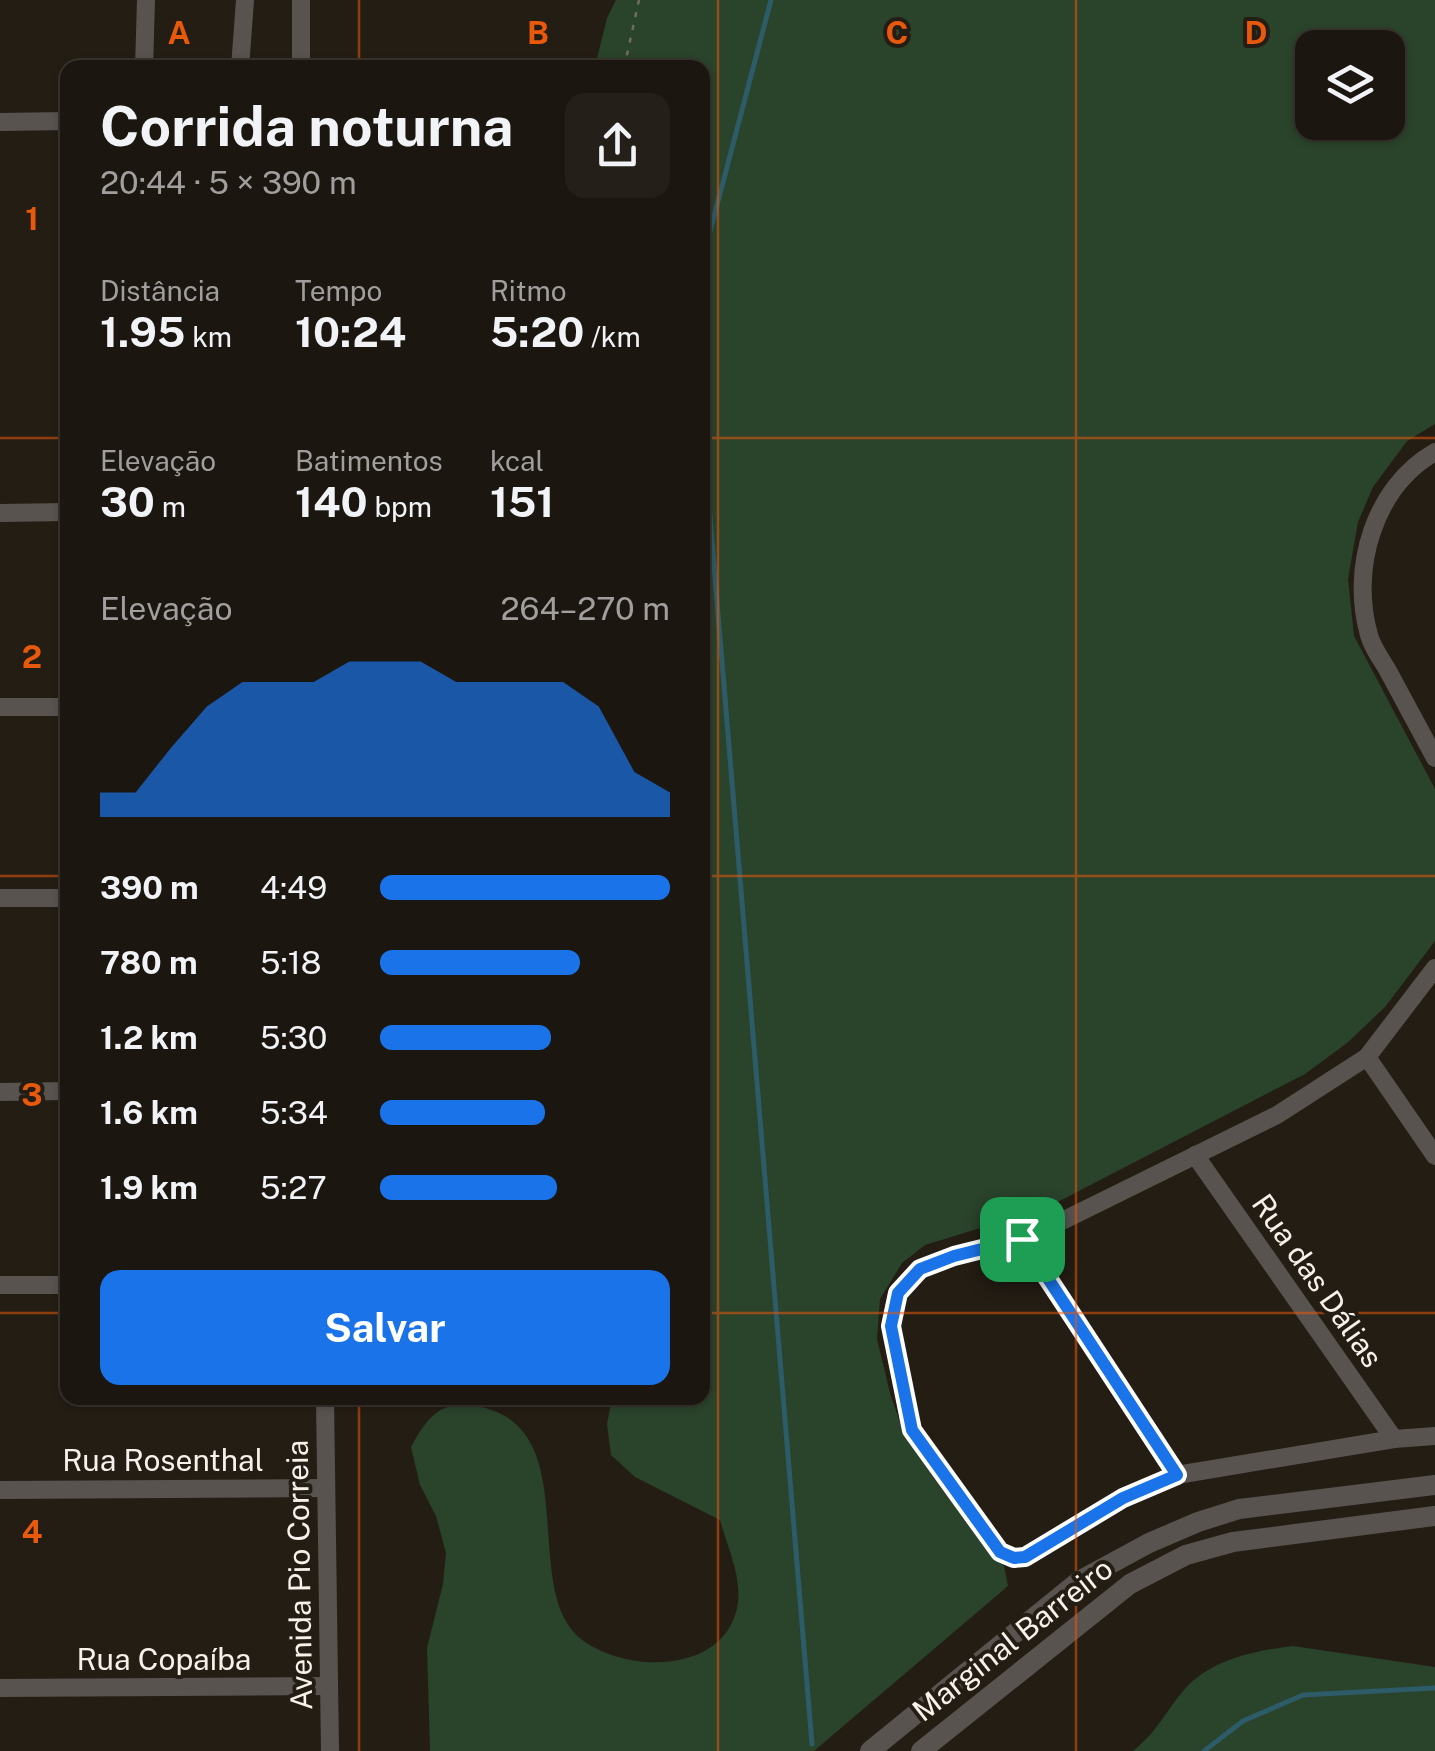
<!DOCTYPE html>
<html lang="pt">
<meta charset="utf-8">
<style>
body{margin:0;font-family:"Public Sans",sans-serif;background:#241f18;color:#f1f3f6;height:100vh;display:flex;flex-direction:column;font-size:38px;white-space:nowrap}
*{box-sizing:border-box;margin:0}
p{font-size:32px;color:#a09f9e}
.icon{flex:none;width:55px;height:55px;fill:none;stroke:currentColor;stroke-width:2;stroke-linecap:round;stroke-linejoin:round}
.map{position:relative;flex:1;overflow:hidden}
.side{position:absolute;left:60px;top:60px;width:650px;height:1345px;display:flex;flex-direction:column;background:#1b160f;border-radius:20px;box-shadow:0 2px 8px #0004,0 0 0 2px #39352f}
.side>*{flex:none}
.controls{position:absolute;left:1295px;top:30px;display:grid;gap:20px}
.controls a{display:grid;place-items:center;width:110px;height:110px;border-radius:20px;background:#1b160f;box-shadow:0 2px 8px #0004,0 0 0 2px #39352f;font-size:50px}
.pin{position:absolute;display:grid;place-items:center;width:85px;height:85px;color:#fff;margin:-42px;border-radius:20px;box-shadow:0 5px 15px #0006}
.round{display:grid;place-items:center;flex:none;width:105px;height:105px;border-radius:20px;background:#241f18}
.headline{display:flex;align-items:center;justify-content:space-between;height:170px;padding:0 40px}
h1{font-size:55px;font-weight:700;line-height:75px}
.figures{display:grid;grid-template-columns:repeat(3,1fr);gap:15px;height:170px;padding:10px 40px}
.figures div{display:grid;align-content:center}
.figures b{font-size:42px;font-weight:700}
.figures small{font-size:28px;font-weight:400}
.figures p{font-size:28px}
.chart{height:280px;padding:20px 40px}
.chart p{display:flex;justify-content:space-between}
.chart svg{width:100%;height:180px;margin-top:10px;fill:#1a73e8;opacity:.7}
.primary-button{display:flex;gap:20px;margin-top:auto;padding:20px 40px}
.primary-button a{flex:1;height:115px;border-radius:20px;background:#1a73e8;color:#fff;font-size:40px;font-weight:700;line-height:115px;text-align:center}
ul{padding:0 40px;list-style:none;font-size:32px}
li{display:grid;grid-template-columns:160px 120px 1fr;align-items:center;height:75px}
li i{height:25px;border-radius:12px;background:#1a73e8}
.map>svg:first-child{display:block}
.green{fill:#2a432b;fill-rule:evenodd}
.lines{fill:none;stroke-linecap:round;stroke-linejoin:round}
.stream{stroke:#2d5b67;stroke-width:5}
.path{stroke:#726b63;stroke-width:2.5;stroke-dasharray:5 8;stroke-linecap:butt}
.minor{stroke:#595350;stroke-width:18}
.tertiary{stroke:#595350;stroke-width:20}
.route-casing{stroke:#fff;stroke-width:20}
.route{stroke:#1a73e8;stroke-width:12}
.grid{fill:none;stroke:#e8590c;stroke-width:2.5;stroke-opacity:0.55}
.labels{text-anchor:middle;stroke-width:8;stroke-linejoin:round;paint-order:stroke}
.street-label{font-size:30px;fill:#f7f1eb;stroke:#241d14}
.grid-label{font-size:32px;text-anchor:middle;font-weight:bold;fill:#e8590c;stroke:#241d14;stroke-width:8;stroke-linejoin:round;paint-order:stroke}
</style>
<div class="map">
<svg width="1435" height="1751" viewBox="0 0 1435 1751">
<rect width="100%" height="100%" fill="#241d14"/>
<!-- green -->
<g class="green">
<path d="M 616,0 L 1435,0 L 1435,424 L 1407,441 L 1373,487 L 1358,522 L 1348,579 L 1354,636 L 1435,789 L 1435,941 L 1385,1007 L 1347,1043 L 1305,1074 L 1046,1208 L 925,1245 L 902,1263 L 880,1299 L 877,1339 L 891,1397 L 906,1438 L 1004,1566 L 1008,1586 L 814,1751 L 430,1751 L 427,1648 L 443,1584 L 446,1553 L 436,1516 L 420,1485 L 411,1447 C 425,1422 437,1402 468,1405 C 591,1417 516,1587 581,1639 C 627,1675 729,1674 738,1602 C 741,1574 727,1546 720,1520 L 635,1477 L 611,1455 L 607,1424 L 612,1398 L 702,1398 L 702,68 L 595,67 L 607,18 ZM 1312,48 L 1388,48 L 1388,122 L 1312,122 Z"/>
<path d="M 1293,1646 L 1435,1667 L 1435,1751 L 1133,1751 C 1158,1731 1165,1712 1184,1690 C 1211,1659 1254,1651 1293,1646 Z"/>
</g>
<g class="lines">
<!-- stream -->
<g class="stream">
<polyline points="702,262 771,0"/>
<polyline points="702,421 812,1744"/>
<polyline points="1204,1751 1243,1721 1303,1695 1435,1688"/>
</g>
<!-- path -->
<polyline class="path" points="624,68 639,0"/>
<!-- minor -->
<g class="minor">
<polyline points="144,68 146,0"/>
<polyline points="240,68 245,0"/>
<polyline points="301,68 301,0"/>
<polyline points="0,122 68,121"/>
<path d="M 1435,452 C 1374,487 1350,568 1369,635 C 1372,647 1381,659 1387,669 C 1403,699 1419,728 1435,758"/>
<polyline points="0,513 68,512"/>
<polyline points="0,707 68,707"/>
<polyline points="0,898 68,898"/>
<polyline points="1435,968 1367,1057 1277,1115 1058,1223 1022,1239 954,1256 920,1269 897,1293 891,1326 911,1430 1001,1552 1015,1558 1025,1557 1123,1498 1177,1475 1394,1439 1435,1436"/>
<polyline points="1367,1057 1435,1156"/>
<polyline points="0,1092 68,1091"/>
<polyline points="1195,1155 1394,1439"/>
<polyline points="1022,1239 1177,1475"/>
<polyline points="0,1285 68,1285"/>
<polyline points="325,1398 330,1751"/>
<polyline points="0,1490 325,1488"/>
<polyline points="0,1688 329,1686"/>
</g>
<!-- tertiary -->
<g class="tertiary">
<polyline points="870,1751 1079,1581 1149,1543 1198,1522 1239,1509 1435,1485"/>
<polyline points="921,1751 1130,1584 1186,1555 1233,1542 1435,1516"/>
</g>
</g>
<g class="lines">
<!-- route casing -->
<g class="route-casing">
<polygon id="route" points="1022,1239 1177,1475 1123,1498 1025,1557 1014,1558 1000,1552 912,1430 891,1326 898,1293 920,1269 954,1256"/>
</g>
<!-- route -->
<use href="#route" class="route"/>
</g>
<!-- grid -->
<path class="grid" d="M 359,0 L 359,68M 718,0 L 718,1751M 1076,0 L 1076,1751M 0,438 L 68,438M 702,438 L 1435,438M 0,876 L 68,876M 702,876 L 1435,876M 0,1313 L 68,1313M 702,1313 L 1435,1313M 359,1398 L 359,1751"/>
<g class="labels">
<!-- street labels -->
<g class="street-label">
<text transform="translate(1317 1281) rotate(55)" y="10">Rua das Dálias</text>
<text x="163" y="1471">Rua Rosenthal</text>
<text transform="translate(300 1575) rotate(-91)" y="10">Avenida Pio Correia</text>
<text transform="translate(1013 1640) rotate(-38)" y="10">Marginal Barreiro</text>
<text x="164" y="1670">Rua Copaíba</text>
</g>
</g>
<g class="grid-label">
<text x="179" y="44">A</text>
<text x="538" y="44">B</text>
<text x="897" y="44">C</text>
<text x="1256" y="44">D</text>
<text x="32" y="230">1</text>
<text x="32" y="668">2</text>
<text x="32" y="1106">3</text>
<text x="32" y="1543">4</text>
</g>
</svg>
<div class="controls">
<a><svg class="icon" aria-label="layers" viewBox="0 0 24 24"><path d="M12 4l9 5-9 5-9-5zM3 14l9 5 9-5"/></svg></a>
</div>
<div class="pin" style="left:1022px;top:1239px;background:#1e9e55"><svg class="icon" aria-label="arrive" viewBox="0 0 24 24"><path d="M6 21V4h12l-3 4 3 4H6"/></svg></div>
<section class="side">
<div class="headline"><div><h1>Corrida noturna</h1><p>20:44 · 5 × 390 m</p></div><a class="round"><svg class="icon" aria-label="share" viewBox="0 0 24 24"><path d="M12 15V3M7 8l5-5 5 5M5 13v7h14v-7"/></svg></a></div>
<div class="figures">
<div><p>Distância</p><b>1.95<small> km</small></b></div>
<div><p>Tempo</p><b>10:24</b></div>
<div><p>Ritmo</p><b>5:20<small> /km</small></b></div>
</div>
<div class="figures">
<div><p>Elevação</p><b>30<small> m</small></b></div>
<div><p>Batimentos</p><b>140<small> bpm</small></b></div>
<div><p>kcal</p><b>151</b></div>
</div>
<div class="chart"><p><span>Elevação</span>264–270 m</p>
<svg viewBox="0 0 160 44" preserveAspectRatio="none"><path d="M0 44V38L10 38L20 27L30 17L40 11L50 11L60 11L70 6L80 6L90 6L100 11L110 11L120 11L130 11L140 17L150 33L160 38V44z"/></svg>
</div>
<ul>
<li><b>390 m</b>4:49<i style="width:100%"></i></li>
<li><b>780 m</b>5:18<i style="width:69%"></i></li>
<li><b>1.2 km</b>5:30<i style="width:59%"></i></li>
<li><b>1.6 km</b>5:34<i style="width:57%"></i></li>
<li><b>1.9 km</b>5:27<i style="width:61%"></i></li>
</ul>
<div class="primary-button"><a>Salvar</a></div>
</section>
</div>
